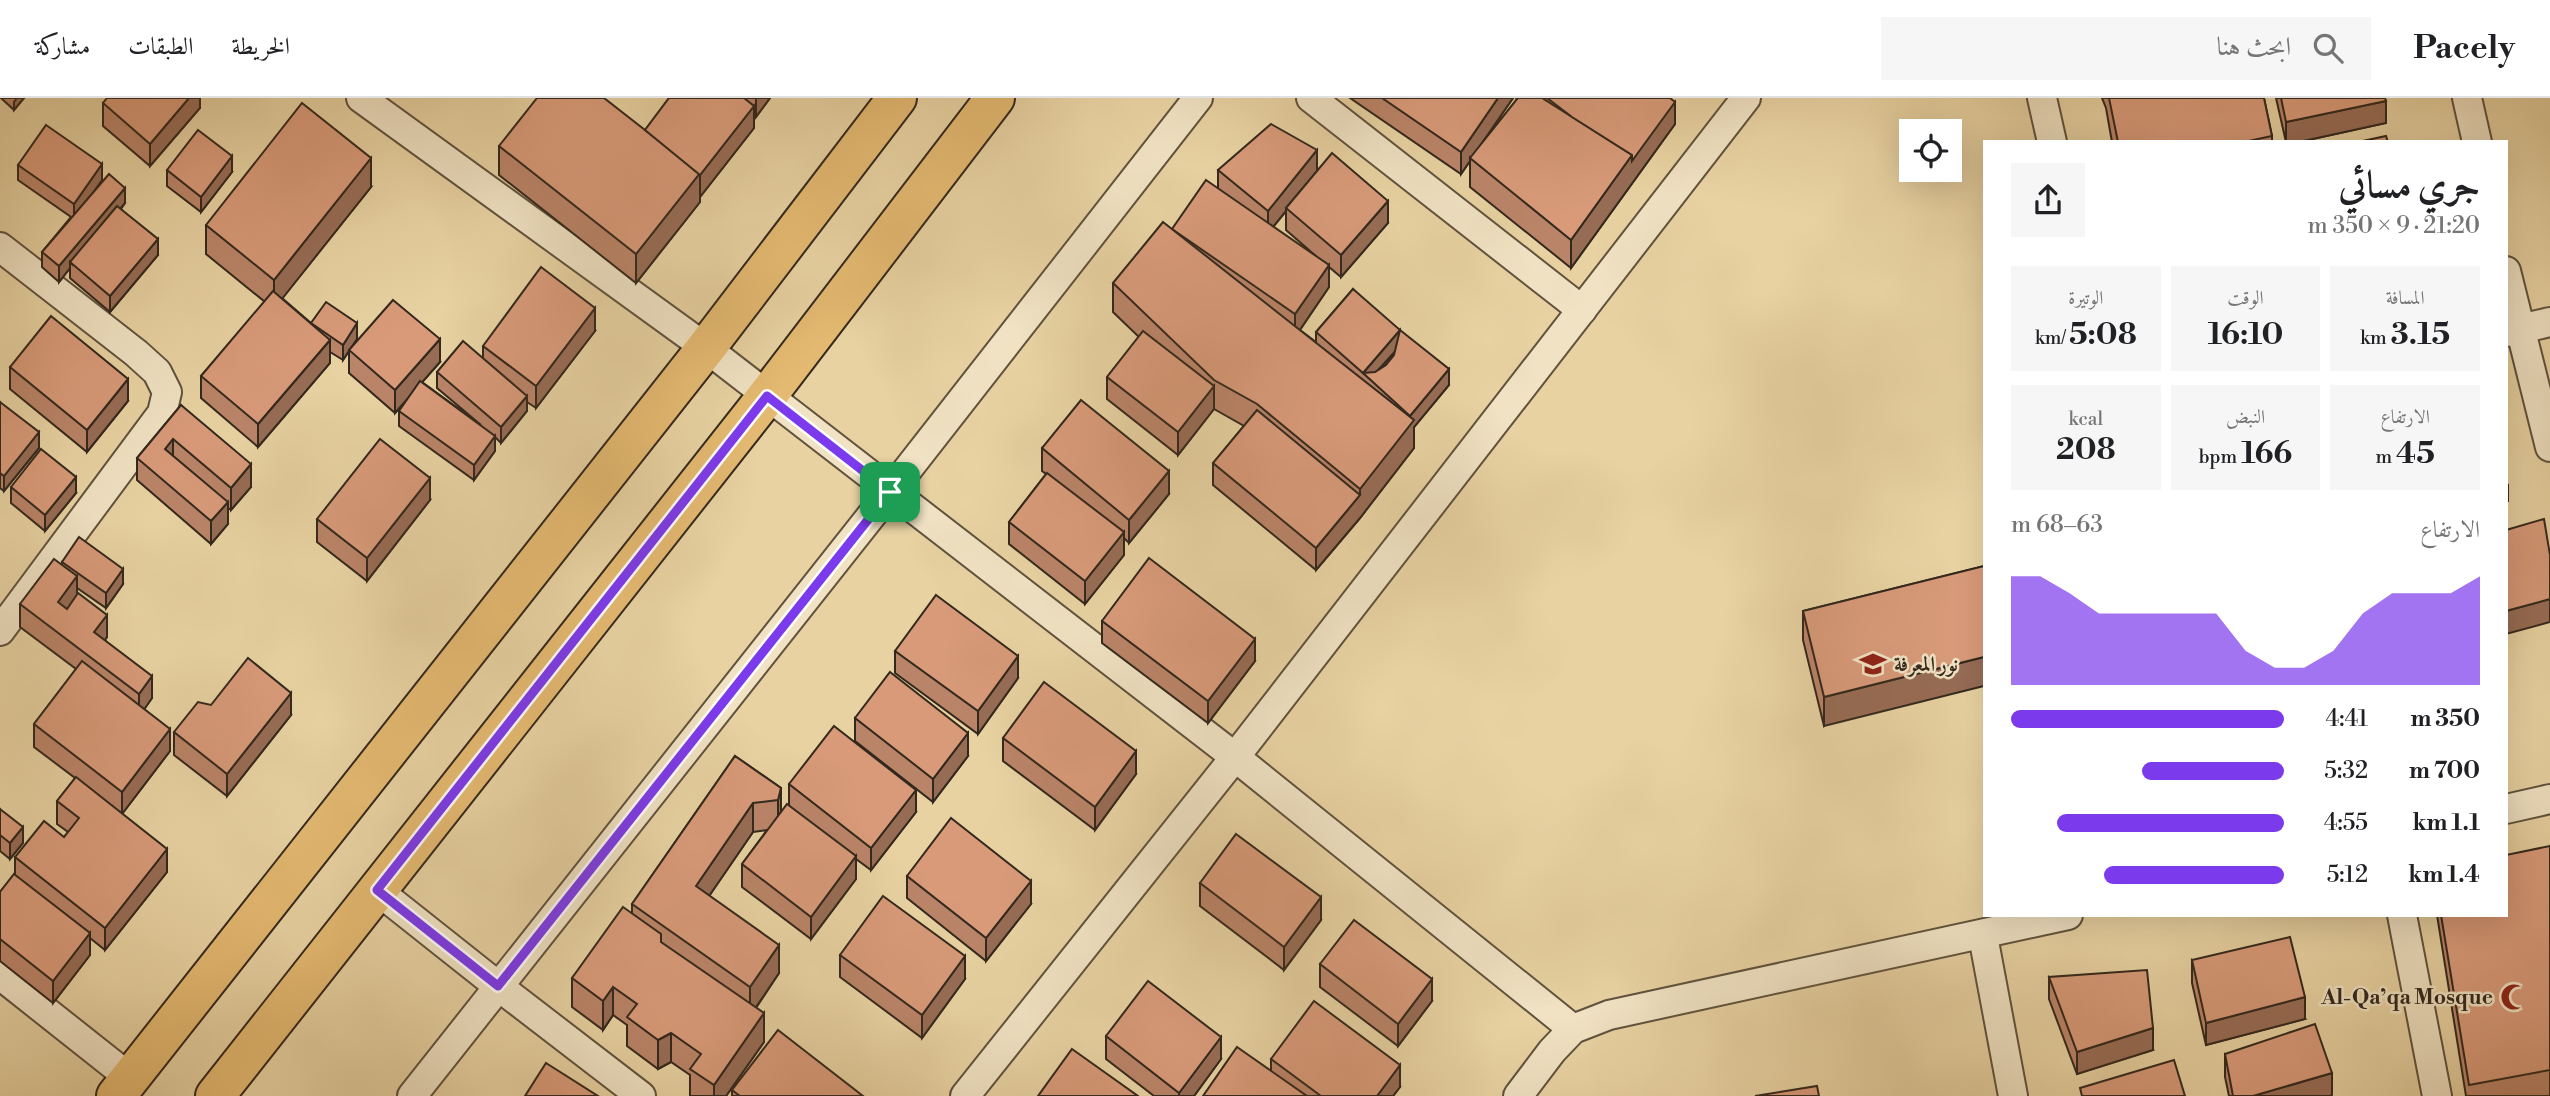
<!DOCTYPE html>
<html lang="ar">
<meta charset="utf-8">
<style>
body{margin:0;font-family:"Libre Bodoni",Amiri,serif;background:#f6f6f6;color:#202124;direction:rtl;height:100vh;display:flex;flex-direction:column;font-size:26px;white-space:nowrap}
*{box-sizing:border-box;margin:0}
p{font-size:23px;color:#757577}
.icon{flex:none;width:38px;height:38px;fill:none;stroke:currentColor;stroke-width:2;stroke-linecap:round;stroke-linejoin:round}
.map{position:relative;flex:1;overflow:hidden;direction:ltr}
.panel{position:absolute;left:1983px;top:42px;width:525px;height:777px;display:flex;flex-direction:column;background:#fff;border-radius:0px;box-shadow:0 7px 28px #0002;direction:rtl}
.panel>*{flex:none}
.fabs{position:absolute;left:1899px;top:21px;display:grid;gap:14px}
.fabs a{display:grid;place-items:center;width:63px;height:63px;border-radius:0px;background:#fff;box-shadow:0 7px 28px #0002;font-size:35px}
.pin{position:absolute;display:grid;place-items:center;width:60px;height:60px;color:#fff;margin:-30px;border-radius:14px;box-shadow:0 4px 10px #0006}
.round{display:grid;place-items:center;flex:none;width:74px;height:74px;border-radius:0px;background:#f6f6f6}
.headline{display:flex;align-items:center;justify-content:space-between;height:119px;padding:0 28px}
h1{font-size:38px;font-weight:700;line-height:52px}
.stats{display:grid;grid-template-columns:repeat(3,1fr);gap:10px;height:119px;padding:7px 28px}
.stats div{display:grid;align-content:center;border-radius:0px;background:#f6f6f6;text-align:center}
.stats b{font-size:30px;font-weight:700}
.stats small{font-size:19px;font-weight:400}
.stats p{font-size:19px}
.chart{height:196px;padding:14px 28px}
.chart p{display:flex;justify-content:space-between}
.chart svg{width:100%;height:126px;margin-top:7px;fill:#7c3aed;opacity:.7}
ul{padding:0 28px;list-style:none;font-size:23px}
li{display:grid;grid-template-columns:112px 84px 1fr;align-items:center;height:52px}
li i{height:18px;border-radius:9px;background:#7c3aed}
header{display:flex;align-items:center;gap:42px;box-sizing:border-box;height:98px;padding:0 35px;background:#fff;border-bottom:2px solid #e0e0e0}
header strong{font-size:33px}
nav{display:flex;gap:38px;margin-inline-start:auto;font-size:24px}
.search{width:490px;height:63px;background:#f6f6f6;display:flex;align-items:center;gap:18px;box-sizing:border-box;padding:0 24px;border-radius:0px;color:#757577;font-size:26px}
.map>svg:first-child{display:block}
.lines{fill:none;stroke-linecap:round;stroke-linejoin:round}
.minor-casing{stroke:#60523e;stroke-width:32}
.primary-casing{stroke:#33281d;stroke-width:42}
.minor{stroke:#f0e2c3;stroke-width:28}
.primary{stroke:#e4b971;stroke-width:38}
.wall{fill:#ba8468;stroke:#33281d;stroke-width:2;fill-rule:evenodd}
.shaded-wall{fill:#976c55;stroke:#33281d;stroke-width:2}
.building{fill:#d89a79;stroke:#33281d;stroke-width:2}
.route-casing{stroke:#fff;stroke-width:14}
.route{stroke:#7c3aed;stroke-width:9}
.labels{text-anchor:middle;stroke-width:5;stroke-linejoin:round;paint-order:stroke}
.poi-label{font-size:21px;font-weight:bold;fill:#33281d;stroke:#f0e2c3;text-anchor:start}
</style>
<header>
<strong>Pacely</strong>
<div class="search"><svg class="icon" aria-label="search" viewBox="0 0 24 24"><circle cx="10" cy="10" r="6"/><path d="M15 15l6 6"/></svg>ابحث هنا</div>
<nav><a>الخريطة</a><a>الطبقات</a><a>مشاركة</a></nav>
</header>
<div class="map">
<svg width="2550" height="998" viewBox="0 0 2550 998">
<rect width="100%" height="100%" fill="#e8d2a2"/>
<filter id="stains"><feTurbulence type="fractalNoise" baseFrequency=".00286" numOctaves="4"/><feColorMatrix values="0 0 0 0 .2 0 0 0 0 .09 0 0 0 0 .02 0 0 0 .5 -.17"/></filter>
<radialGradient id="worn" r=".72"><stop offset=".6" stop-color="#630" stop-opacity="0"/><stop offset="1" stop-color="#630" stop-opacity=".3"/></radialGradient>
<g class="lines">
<!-- minor casing -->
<g class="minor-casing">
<g id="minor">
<polyline points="361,0 706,250 1235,659 1573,931"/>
<polyline points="1311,0 1582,212"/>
<polyline points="2042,0 2052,44"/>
<polyline points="2467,0 2477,44"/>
<polyline points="0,149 136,255 157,274 167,294 162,315 0,533"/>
<polyline points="2506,173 2550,349"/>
<polyline points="2506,234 2550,224"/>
<polyline points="2506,711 2550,701"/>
<polyline points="377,792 498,888 641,998"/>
<polyline points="2402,817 2437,998"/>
<polyline points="1983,838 2013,998"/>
<polyline points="0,877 130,980"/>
<polyline points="412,998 890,394 1198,0"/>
<polyline points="965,998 1235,659 1746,0"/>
<polyline points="1518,998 1552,953 1573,931 1609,917 2068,817"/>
</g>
</g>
<!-- primary casing -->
<g class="primary-casing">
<g id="primary">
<polyline points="116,998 706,250 897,0"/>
<polyline points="215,998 767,298 995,0"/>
</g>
</g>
<!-- minor -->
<use href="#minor" class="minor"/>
<!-- primary -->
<use href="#primary" class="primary"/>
</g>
<!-- wall -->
<g class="wall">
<polygon points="1,0 24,0 14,12"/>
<polygon points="200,0 200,10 150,68 103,28 103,5"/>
<polygon points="669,0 770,0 756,19 754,17 754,30 700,99 700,104 636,185 499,77 499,48 645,32"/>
<polygon points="1350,0 1513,0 1482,45 1517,1 1516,0 1670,0 1675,26 1571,170 1470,89 1470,63 1461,76"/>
<polygon points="2102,0 2264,0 2272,38 2272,44 2112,44 2106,10"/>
<polygon points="2276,0 2385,0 2386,25 2299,44 2286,44"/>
<polygon points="18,67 102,82 97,89 125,105 121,111 158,157 110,214 70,180 70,170 59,184 42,169 42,154 71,119 18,82"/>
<polygon points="167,72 232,74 201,114 167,88"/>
<path d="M 1218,72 L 1317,73 L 1388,125 L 1341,179 L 1329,169 L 1329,189 L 1300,232 L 1316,244 L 1316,234 L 1353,191 L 1449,287 L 1414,329 L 1414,350 L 1360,420 L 1316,472 L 1213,387 L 1213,365 L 1244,328 L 1214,311 L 1178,357 L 1107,301 L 1107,279 L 1139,239 L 1113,214 L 1113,185 L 1218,90 ZM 1286,113 L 1286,132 L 1317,159 L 1273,129 ZM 1394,254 L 1394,257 L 1386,267 L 1379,272 Z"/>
<polygon points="371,89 282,200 311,225 357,241 343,262 330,254 330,265 258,349 201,300 201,278 265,204 206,156 206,127"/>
<polygon points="595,233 536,310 527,304 527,313 501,345 495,339 495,353 474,382 399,328 399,313 408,300 395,315 349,275 349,252 440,264 422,284 481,327 437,290 437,274 483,260 483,248"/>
<polygon points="10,269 128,303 87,354 10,291"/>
<polygon points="0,304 39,350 4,393 0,390"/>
<polygon points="181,307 251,389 231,412 228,410 228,426 211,446 137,382 137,360"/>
<polygon points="1042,350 1169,396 1129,445 1124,440 1124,457 1085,506 1009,446 1009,424 1046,376 1042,373"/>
<polygon points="11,389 76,395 45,433 11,405"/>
<polygon points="430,402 367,483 317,444 317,421"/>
<polygon points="62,464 123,486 106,510 77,490 77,497 107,539 105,542 152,600 144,611 170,653 122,716 167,774 105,852 90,840 90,857 53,905 0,863 0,794 15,777 15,759 64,739 68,734 57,726 57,703 75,680 34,649 34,626 76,571 20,529 20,506 62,467"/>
<polygon points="1984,468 1824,628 1803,542 1803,513"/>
<polygon points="1102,523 1255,563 1208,625 1102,545"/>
<polygon points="895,553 1018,580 978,636 895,575"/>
<polygon points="211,607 291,617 227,698 174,657 174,634"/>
<polygon points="855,620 968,658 933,704 855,643"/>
<polygon points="1003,640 1136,676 1095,732 1003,663"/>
<polygon points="735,658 781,690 781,714 789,707 789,686 916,714 871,772 856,761 856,781 811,841 742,789 742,766 767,732 753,734 709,798 779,875 756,910 764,944 726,998 690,998 690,977 671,964 658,971 627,948 627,927 613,917 603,932 572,909 572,880 632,815 632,806"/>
<polygon points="0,711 23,745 10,761 0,753"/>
<polygon points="2550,748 2550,998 2466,998 2437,817 2506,817"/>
<polygon points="907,778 1031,806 986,863 907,800"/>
<polygon points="1200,785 1321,822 1284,872 1200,808"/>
<polygon points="840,857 965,881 922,940 840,879"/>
<polygon points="2192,862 2305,921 2206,947 2192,885"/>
<polygon points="1320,866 1432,903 1398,948 1320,889"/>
<polygon points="2049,879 2153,952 2077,976 2049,901"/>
<polygon points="1106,938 1221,961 1194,998 1154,998 1106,961"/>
<polygon points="2225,956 2332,997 2229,998 2225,979"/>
<polygon points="1271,961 1400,989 1393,998 1203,998 1271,973"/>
<polygon points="732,992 863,998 732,998"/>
</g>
<!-- shaded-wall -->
<g class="shaded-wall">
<polygon points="17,0 24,0 14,12 14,4"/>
<polygon points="189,0 200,0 200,10 150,68 150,46"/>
<polygon points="756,0 770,0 756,19"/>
<polygon points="1498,0 1513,0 1471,61 1470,60 1470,63 1461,76 1461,54"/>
<polygon points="2386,3 2386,25 2299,44 2286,44 2286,24"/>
<polygon points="1675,4 1675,26 1571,170 1571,142 1632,57"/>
<polygon points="754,8 754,30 700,99 700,77"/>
<polygon points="1317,52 1317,74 1286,110 1286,113 1268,135 1268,113"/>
<polygon points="232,58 232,74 201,114 201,99"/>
<polygon points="371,60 371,89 274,211 274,182"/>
<polygon points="102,66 102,82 74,122 74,106"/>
<polygon points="700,75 700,104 636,185 636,156"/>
<polygon points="125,90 125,105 73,167 70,164 70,170 59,184 59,168"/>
<polygon points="1388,103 1388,125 1341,179 1341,157"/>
<polygon points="158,141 158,157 110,214 110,198"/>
<polygon points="1329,167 1329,189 1295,239 1295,216"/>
<polygon points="595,210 595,233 536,310 536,288"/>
<polygon points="357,225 357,241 343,262 343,247"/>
<polygon points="1400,232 1400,248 1370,281 1363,275"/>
<polygon points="440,241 440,264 395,315 395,292"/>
<polygon points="330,242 330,265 258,349 258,326"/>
<polygon points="1449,271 1449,287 1414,329 1414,350 1360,420 1316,472 1316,450 1360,397 1360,391 1410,318"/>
<polygon points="128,281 128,303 87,354 87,332"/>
<polygon points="1214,288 1214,311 1178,357 1178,334"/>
<polygon points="527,298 527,313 501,345 501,329"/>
<polygon points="39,334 39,350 4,393 4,378"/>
<polygon points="495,338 495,353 474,382 474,367"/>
<polygon points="173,341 173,363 165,351"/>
<polygon points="251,366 251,389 231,412 231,390"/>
<polygon points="1169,373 1169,396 1129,445 1129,422"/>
<polygon points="76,379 76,395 45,433 45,417"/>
<polygon points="430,380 430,402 367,483 367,460"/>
<polygon points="2508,387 2508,403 2506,403 2506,388"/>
<polygon points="228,404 228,426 211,446 211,423"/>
<polygon points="1124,434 1124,457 1085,506 1085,483"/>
<polygon points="123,471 123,486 106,510 106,495"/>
<polygon points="77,478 77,501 58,526 58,504"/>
<polygon points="2550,501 2550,524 2506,536 2506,513"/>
<polygon points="107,517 107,539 94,556 94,534"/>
<polygon points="1255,541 1255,563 1208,625 1208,603"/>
<polygon points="1018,558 1018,580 978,636 978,613"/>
<polygon points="1984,559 1984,588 1824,628 1824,599"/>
<polygon points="152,578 152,600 139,619 139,596"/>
<polygon points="291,595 291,617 227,698 227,676"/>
<polygon points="170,631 170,653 122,716 122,694"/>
<polygon points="968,635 968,658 933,704 933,681"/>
<polygon points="1136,653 1136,676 1095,732 1095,709"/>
<polygon points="781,690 781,718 778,731 778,702"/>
<polygon points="916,692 916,714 871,772 871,750"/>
<polygon points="753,705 753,734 696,817 696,788"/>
<polygon points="23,729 23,745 10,761 10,745"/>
<polygon points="167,751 167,774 105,852 105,830"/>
<polygon points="856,758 856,781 811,841 811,819"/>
<polygon points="1031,783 1031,806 986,863 986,840"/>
<polygon points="1321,799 1321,822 1284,872 1284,849"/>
<polygon points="90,835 90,857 53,905 53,883"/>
<polygon points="779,847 779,875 750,918 750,889"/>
<polygon points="965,858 965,881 922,940 922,917"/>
<polygon points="1432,881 1432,903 1398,948 1398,926"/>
<polygon points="613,889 613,917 603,932 603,903"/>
<polygon points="2305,899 2305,921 2206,947 2206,925"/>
<polygon points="764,915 764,944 726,998 714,998 714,987"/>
<polygon points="2153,930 2153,952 2077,976 2077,954"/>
<polygon points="671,935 671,964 658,971 658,942"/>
<polygon points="1221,939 1221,961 1194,998 1179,998 1179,995"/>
<polygon points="1400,967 1400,989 1393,998 1377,998"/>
<polygon points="2332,975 2332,997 2330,998 2253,998"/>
</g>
<!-- building -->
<g class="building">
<polygon points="107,0 189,0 150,46 103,5"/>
<polygon points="537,0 604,0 700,75 636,156 499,48"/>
<polygon points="669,0 744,0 754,8 700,77 645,32"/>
<polygon points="1382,0 1498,0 1461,54"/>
<polygon points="1518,0 1542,0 1632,57 1571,142 1470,60"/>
<polygon points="1547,0 1670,0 1675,4 1632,63 1632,57 1572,19"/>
<polygon points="2109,0 2264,0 2272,38 2244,44 2118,44"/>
<polygon points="2281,0 2385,0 2386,3 2286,24"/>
<polygon points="302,5 371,60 274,182 206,127"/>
<polygon points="1271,26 1317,52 1268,113 1218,72"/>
<polygon points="46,27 102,66 74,106 18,67"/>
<polygon points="198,32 232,58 201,99 167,72"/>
<polygon points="2386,38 2388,44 2358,44"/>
<polygon points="1332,55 1388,103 1341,157 1286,110"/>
<polygon points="109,76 125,90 59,168 42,154"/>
<polygon points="1206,82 1329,167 1295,216 1172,131"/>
<polygon points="117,108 158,141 110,198 70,164"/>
<polygon points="1163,124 1414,322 1360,391 1257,306 1214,282 1113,185"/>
<polygon points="541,169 595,210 536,288 483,248"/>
<polygon points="1353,191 1400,232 1363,275 1316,234"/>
<polygon points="273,193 330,242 258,326 201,278"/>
<polygon points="393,202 440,241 395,292 349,252"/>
<polygon points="326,204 357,225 343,247 311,225"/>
<polygon points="51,218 128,281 87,332 10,269"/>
<polygon points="1400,232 1449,271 1410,318 1363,275 1375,274 1386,267 1394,257"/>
<polygon points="1143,233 1214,288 1178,334 1107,279"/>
<polygon points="463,243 527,298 501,329 437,274"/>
<polygon points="420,283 495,338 474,367 399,313"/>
<polygon points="1081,302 1169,373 1129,422 1042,350"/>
<polygon points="0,304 39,334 4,378 0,375"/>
<polygon points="181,307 251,366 231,390 173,341 165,351 228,404 211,423 137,360"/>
<polygon points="1257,312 1360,397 1316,450 1213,365"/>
<polygon points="380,341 430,380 367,460 317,421"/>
<polygon points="41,351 76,379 45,417 11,389"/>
<polygon points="1047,375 1124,434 1085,483 1009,424"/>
<polygon points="2544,421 2550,457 2550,501 2506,513 2506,432"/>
<polygon points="79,439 123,471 106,495 62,464"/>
<polygon points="1149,460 1255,541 1208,603 1102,523"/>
<polygon points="54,461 77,478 58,504 67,511 78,495 107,517 94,534 152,578 139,596 20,506"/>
<polygon points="1984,468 1984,559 1824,599 1803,513"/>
<polygon points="936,497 1018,558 978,613 895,553"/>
<polygon points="248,560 291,595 227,676 174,634 198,604 211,607"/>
<polygon points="82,563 170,631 122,694 34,626"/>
<polygon points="890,574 968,635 933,681 855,620"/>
<polygon points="1044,584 1136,653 1095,709 1003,640"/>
<polygon points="834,628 916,692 871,750 789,686"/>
<polygon points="735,658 781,690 778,702 753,705 696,788 779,847 750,889 632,806"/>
<polygon points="76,679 167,751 105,830 15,759 44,723 64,739 79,720 57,703"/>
<polygon points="787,706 856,758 811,819 742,766"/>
<polygon points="0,711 23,729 10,745 0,737"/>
<polygon points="951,720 1031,783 986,840 907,778"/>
<polygon points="1236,736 1321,799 1284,849 1200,785"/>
<polygon points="2550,748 2550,972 2469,987 2441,817 2506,817 2506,757"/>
<polygon points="14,776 90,835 53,883 0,841 0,794"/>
<polygon points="883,798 965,858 922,917 840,857"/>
<polygon points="623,809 661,836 661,844 764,915 714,987 690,971 701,956 671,935 658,942 627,919 637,906 613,889 603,903 572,880"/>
<polygon points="1354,822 1432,881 1398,926 1320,866"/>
<polygon points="2290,839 2305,899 2206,925 2192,862"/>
<polygon points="2147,872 2153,930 2077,954 2049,879"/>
<polygon points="1148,883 1221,939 1179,995 1106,938"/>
<polygon points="1314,903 1400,967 1377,998 1321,998 1271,961"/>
<polygon points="2315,926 2332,975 2253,998 2233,998 2225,956"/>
<polygon points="778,932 863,998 740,998 732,992"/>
<polygon points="1237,949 1307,998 1203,998"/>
<polygon points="1072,951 1138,998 1038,998"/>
<polygon points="2174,962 2185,998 2082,998 2080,990"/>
<polygon points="546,965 598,998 525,998"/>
<polygon points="1817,988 1819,998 1755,998"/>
</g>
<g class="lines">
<!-- route casing -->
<g class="route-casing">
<polygon id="route" points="767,298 890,394 498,888 377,792"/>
</g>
<!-- route -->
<use href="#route" class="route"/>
</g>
<!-- icons -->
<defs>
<g id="school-bare" transform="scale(2.1)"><path d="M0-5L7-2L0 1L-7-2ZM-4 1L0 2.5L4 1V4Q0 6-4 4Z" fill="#8f2418" stroke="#f0e2c3" stroke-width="2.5" paint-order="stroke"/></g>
<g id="mosque-bare" transform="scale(2.1)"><path d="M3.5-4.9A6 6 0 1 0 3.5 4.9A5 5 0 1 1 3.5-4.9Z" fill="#8f2418" stroke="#f0e2c3" stroke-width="2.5" paint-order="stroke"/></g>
</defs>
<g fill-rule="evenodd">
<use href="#school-bare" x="1873" y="566"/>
<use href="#mosque-bare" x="2514" y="899"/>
</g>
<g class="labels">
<!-- poi labels -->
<g class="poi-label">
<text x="1894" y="573">نور المعرفة</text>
<text x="2493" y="906" text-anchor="end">Al-Qa’qa Mosque</text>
</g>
</g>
<rect width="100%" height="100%" filter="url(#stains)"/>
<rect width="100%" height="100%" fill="url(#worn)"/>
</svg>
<div class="fabs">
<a><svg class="icon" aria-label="locate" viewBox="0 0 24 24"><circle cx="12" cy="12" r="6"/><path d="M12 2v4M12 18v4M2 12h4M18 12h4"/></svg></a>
</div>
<div class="pin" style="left:890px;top:394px;background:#1e9e55"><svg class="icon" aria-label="arrive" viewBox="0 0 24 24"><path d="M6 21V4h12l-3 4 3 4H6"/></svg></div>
<section class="panel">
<div class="headline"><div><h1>جري مسائي</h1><p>21:20 · 9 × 350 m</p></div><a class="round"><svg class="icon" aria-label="share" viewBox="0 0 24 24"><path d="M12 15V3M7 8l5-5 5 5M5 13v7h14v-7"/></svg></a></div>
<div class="stats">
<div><p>المسافة</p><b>3.15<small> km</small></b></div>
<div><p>الوقت</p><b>16:10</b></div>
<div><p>الوتيرة</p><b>5:08<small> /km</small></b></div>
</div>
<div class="stats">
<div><p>الارتفاع</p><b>45<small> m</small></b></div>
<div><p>النبض</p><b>166<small> bpm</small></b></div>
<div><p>kcal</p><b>208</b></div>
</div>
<div class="chart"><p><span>الارتفاع</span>63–68 m</p>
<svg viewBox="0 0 160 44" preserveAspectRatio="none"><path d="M0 44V6L10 6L20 12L30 19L40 19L50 19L60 19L70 19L80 32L90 38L100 38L110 32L120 19L130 12L140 12L150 12L160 6V44z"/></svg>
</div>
<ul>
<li><b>350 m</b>4:41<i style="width:100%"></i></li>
<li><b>700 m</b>5:32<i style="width:52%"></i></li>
<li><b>1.1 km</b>4:55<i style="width:83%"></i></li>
<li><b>1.4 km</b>5:12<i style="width:66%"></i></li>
</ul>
</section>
</div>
